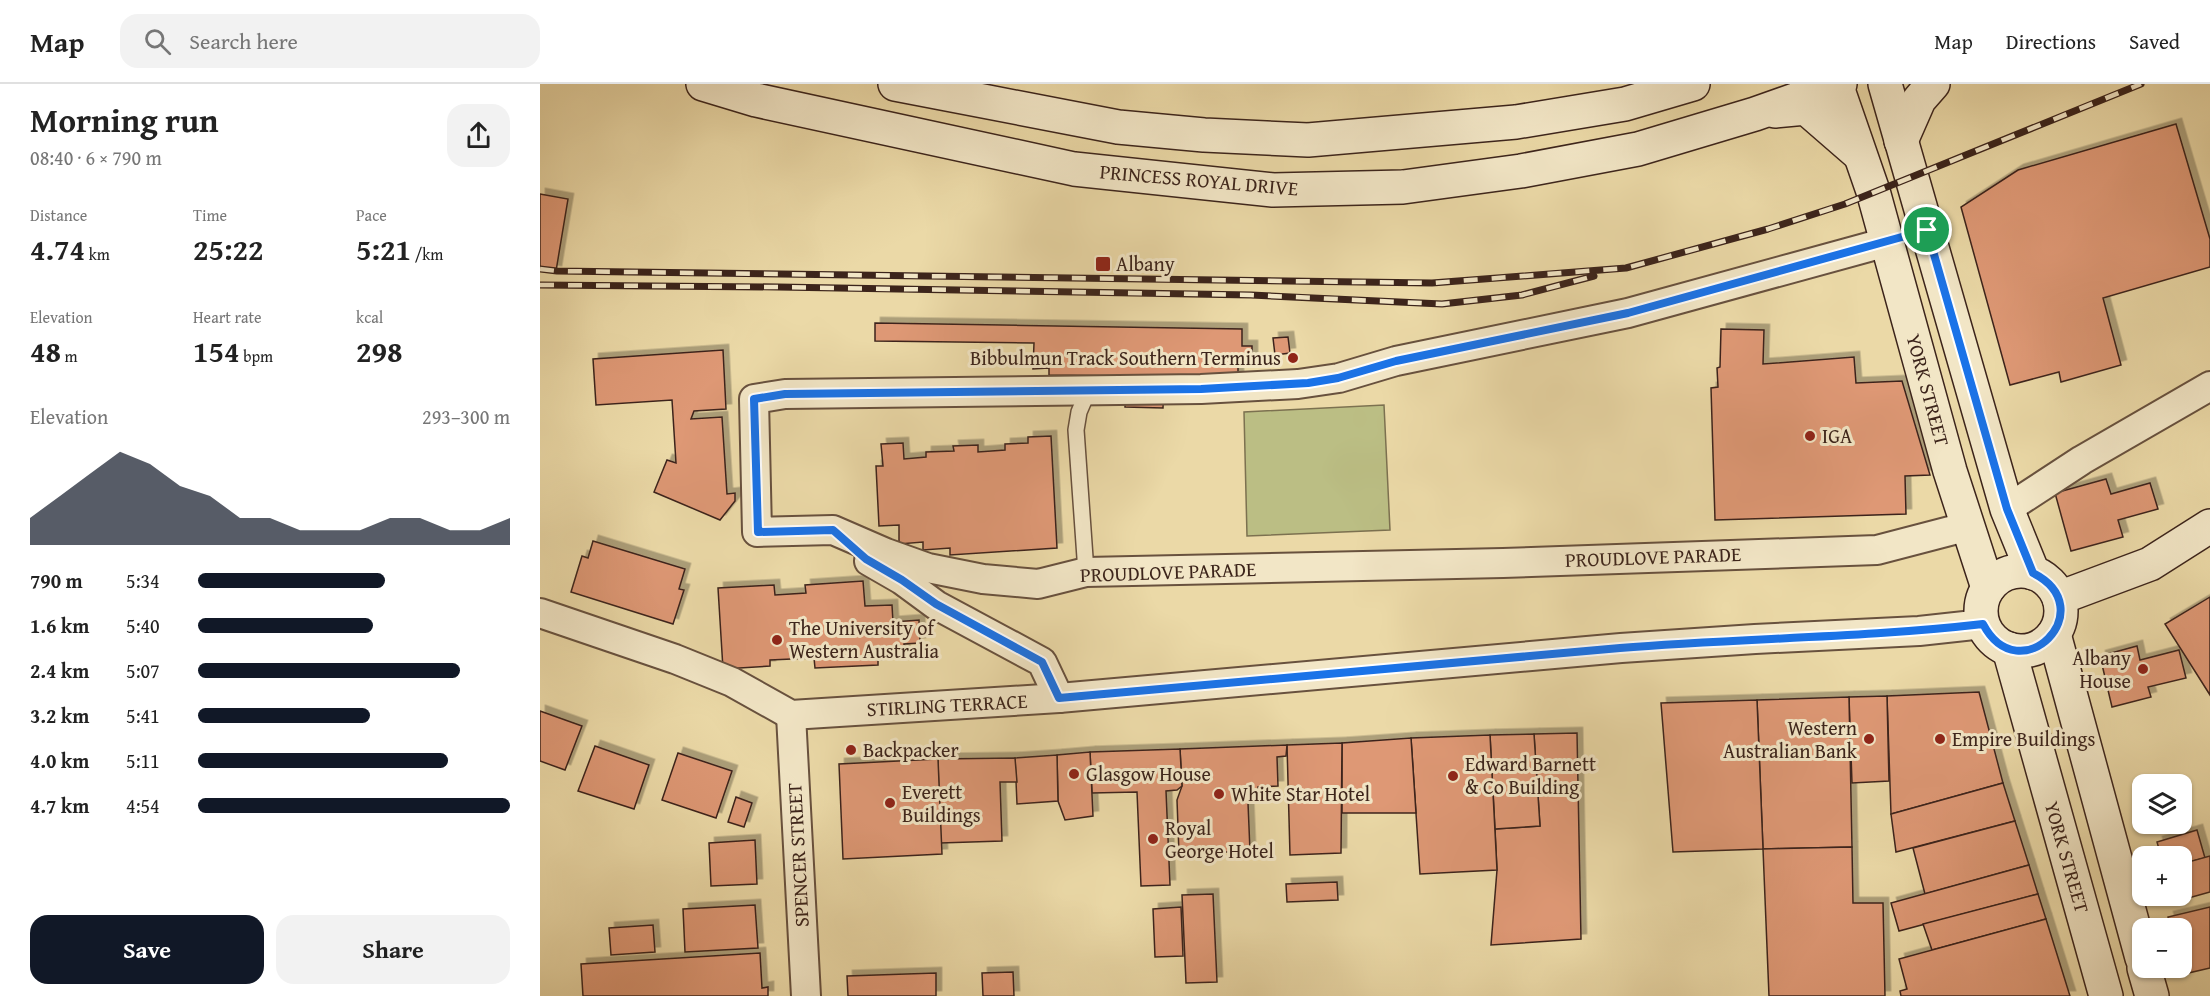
<!DOCTYPE html>
<meta charset="utf-8">
<style>
body{margin:0;font-family:"Gentium Book Plus",serif;background:#f2f2f2;color:#222;height:100vh;display:flex;flex-direction:column;font-size:22px;white-space:nowrap}
*{box-sizing:border-box;margin:0}
p{font-size:20px;color:#767676}
.icon{flex:none;width:33px;height:33px;fill:none;stroke:currentColor;stroke-width:2;stroke-linecap:round;stroke-linejoin:round}
.map{position:relative;flex:1;overflow:hidden}
.details{display:flex;flex-direction:column;background:#fff;width:540px}
.details>*{flex:none}
.fabs{position:absolute;left:1592px;top:690px;display:grid;gap:12px}
.fabs a{display:grid;place-items:center;width:60px;height:60px;border-radius:12px;background:#fff;box-shadow:0 2px 4px #0004;font-size:30px}
.pin{position:absolute;display:grid;place-items:center;width:51px;height:51px;color:#fff;margin:-26px;border:3px solid #fff;border-radius:50%;box-shadow:0 2px 6px #0007}
.round{display:grid;place-items:center;flex:none;width:63px;height:63px;border-radius:18px;background:#f2f2f2}
.head{display:flex;align-items:center;justify-content:space-between;height:102px;padding:0 30px}
h1{font-size:33px;font-weight:700;line-height:45px}
.metrics{display:grid;grid-template-columns:repeat(3,1fr);gap:9px;height:102px;padding:6px 30px}
.metrics div{display:grid;align-content:center}
.metrics b{font-size:30px;font-weight:700}
.metrics small{font-size:16px;font-weight:400}
.metrics p{font-size:16px}
.chart{height:168px;padding:12px 30px}
.chart p{display:flex;justify-content:space-between}
.chart svg{width:100%;height:108px;margin-top:6px;fill:#111827;opacity:.7}
.button{display:flex;gap:12px;margin-top:auto;padding:12px 30px}
.button a{flex:1;height:69px;border-radius:18px;background:#111827;color:#fff;font-size:24px;font-weight:700;line-height:69px;text-align:center}
.button a+a{background:#f2f2f2;color:#222}
ul{padding:0 30px;list-style:none;font-size:20px}
li{display:grid;grid-template-columns:96px 72px 1fr;align-items:center;height:45px}
li i{height:15px;border-radius:8px;background:#111827}
header{display:flex;align-items:center;gap:36px;box-sizing:border-box;height:84px;padding:0 30px;background:#fff;border-bottom:2px solid #e0e0e0}
header strong{font-size:28px}
nav{display:flex;gap:33px;margin-inline-start:auto;font-size:21px}
.search{width:420px;height:54px;background:#f2f2f2;display:flex;align-items:center;gap:15px;box-sizing:border-box;padding:0 21px;border-radius:18px;color:#767676;font-size:22px}
main{display:flex;flex:1;min-height:0}
.map>svg:first-child{display:block}
.green{fill:#bbbe84;stroke:#7c7150;stroke-width:1.5}
.building{fill:#de9875;stroke:#3c241b;stroke-width:1.5;filter:url(#shadow)}
.lines{fill:none;stroke-linecap:round;stroke-linejoin:round}
.lane-casing{stroke:#68513e;stroke-width:18}
.street-casing{stroke:#68513e;stroke-width:32}
.secondary-casing{stroke:#3c241b;stroke-width:36}
.lane{stroke:#f2e6c6;stroke-width:15}
.street{stroke:#f2e6c6;stroke-width:28}
.secondary{stroke:#f2e6c6;stroke-width:33}
.rail-casing{stroke:#3c241b;stroke-width:7}
.rail{stroke:#f2e6c6;stroke-width:4.5;stroke-dasharray:14;stroke-linecap:butt}
.route-casing{stroke:#fff;stroke-width:12}
.route{stroke:#1a73e8;stroke-width:8}
.poi-dot{fill:#8f2418;stroke:#f2e6c6;stroke-width:2}
.labels{text-anchor:middle;stroke-width:6;stroke-linejoin:round;paint-order:stroke}
.street-label{font-size:20px;fill:#3c241b;stroke:#f2e6c6}
.poi-label{font-size:20px;fill:#3c241b;stroke:#f2e6c6;text-anchor:start}
</style>
<header>
<strong>Map</strong>
<div class="search"><svg class="icon" aria-label="search" viewBox="0 0 24 24"><circle cx="10" cy="10" r="6"/><path d="M15 15l6 6"/></svg>Search here</div>
<nav><a>Map</a><a>Directions</a><a>Saved</a></nav>
</header>
<main>
<section class="details">
<div class="head"><div><h1>Morning run</h1><p>08:40 · 6 × 790 m</p></div><a class="round"><svg class="icon" aria-label="share" viewBox="0 0 24 24"><path d="M12 15V3M7 8l5-5 5 5M5 13v7h14v-7"/></svg></a></div>
<div class="metrics">
<div><p>Distance</p><b>4.74<small> km</small></b></div>
<div><p>Time</p><b>25:22</b></div>
<div><p>Pace</p><b>5:21<small> /km</small></b></div>
</div>
<div class="metrics">
<div><p>Elevation</p><b>48<small> m</small></b></div>
<div><p>Heart rate</p><b>154<small> bpm</small></b></div>
<div><p>kcal</p><b>298</b></div>
</div>
<div class="chart"><p><span>Elevation</span>293–300 m</p>
<svg viewBox="0 0 160 44" preserveAspectRatio="none"><path d="M0 44V33L10 24L20 15L30 6L40 11L50 20L60 24L70 33L80 33L90 38L100 38L110 38L120 33L130 33L140 38L150 38L160 33V44z"/></svg>
</div>
<ul>
<li><b>790 m</b>5:34<i style="width:60%"></i></li>
<li><b>1.6 km</b>5:40<i style="width:56%"></i></li>
<li><b>2.4 km</b>5:07<i style="width:84%"></i></li>
<li><b>3.2 km</b>5:41<i style="width:55%"></i></li>
<li><b>4.0 km</b>5:11<i style="width:80%"></i></li>
<li><b>4.7 km</b>4:54<i style="width:100%"></i></li>
</ul>
<div class="button"><a>Save</a><a>Share</a></div>
</section>
<div class="map">
<svg width="1670" height="912" viewBox="0 0 1670 912">
<defs>
<filter id="shadow"><feDropShadow dx="5.5" dy="-5.5" stdDeviation="0" flood-color="#0004"/></filter>
</defs>
<rect width="100%" height="100%" fill="#ebd9a7"/>
<filter id="stains"><feTurbulence type="fractalNoise" baseFrequency=".00333" numOctaves="4"/><feColorMatrix values="0 0 0 0 .2 0 0 0 0 .09 0 0 0 0 .02 0 0 0 .5 -.17"/></filter>
<radialGradient id="worn" r=".72"><stop offset=".6" stop-color="#630" stop-opacity="0"/><stop offset="1" stop-color="#630" stop-opacity=".3"/></radialGradient>
<!-- green -->
<polygon class="green" points="844,321 850,446 707,452 704,328"/>
<!-- building -->
<g class="building">
<polygon points="1636,40 1670,155 1670,183 1563,214 1581,281 1521,298 1519,288 1470,301 1421,123 1478,86"/>
<polygon points="0,110 28,115 16,187 0,184"/>
<polygon points="335,239 702,245 702,262 712,262 712,283 698,283 698,296 624,295 623,324 585,323 586,292 509,291 509,284 493,285 494,259 335,257"/>
<polygon points="1181,245 1224,246 1223,280 1314,273 1316,299 1362,297 1390,391 1365,392 1366,430 1175,436 1171,304 1178,303 1177,284 1180,283"/>
<polygon points="748,253 750,269 735,271 733,254"/>
<polygon points="183,266 186,325 154,327 151,335 182,333 187,410 195,409 195,417 180,436 114,408 127,376 136,379 132,316 56,321 53,275"/>
<polygon points="511,352 517,464 410,471 410,464 383,466 383,458 359,460 359,441 339,442 336,382 343,382 341,360 363,359 364,375 386,373 386,368 414,367 413,362 438,361 438,368 465,366 465,360 488,359 488,353"/>
<polygon points="1566,395 1571,410 1610,399 1618,425 1578,436 1583,453 1531,467 1515,409"/>
<polygon points="53,457 145,485 139,505 144,506 133,540 31,508 42,472 48,474"/>
<polygon points="323,497 325,522 352,521 353,538 379,536 380,559 364,560 364,570 338,572 338,581 275,584 274,574 230,576 230,582 183,585 178,504 234,501 235,511 266,509 265,501"/>
<polygon points="1670,513 1670,611 1625,540"/>
<polygon points="1597,562 1600,576 1639,566 1646,594 1608,603 1611,613 1572,623 1560,572"/>
<polygon points="1439,608 1463,699 1351,730 1347,612"/>
<polygon points="1347,612 1349,697 1312,699 1309,613"/>
<polygon points="1309,613 1312,763 1223,765 1217,616"/>
<polygon points="1217,616 1223,765 1133,768 1121,619"/>
<polygon points="0,627 42,642 25,686 0,677"/>
<polygon points="1037,649 1041,855 951,861 957,786 955,745 1000,742 994,650"/>
<polygon points="994,650 1000,742 955,745 950,651"/>
<polygon points="950,651 957,786 880,790 871,654"/>
<polygon points="871,654 876,729 802,729 802,659"/>
<polygon points="802,659 801,769 750,771 747,661"/>
<polygon points="747,661 746,672 737,673 738,702 718,703 719,719 708,719 710,767 639,770 637,716 642,702 640,665"/>
<polygon points="55,662 109,681 94,725 38,707"/>
<polygon points="640,665 642,702 637,706 626,707 630,801 601,802 597,708 552,709 550,668"/>
<polygon points="550,668 553,732 525,736 518,717 517,671"/>
<polygon points="138,669 192,687 176,734 122,716"/>
<polygon points="517,671 518,717 477,720 475,674"/>
<polygon points="475,674 477,698 460,698 462,757 400,759 398,675"/>
<polygon points="398,675 402,770 303,775 299,680"/>
<polygon points="1463,699 1475,737 1356,768 1351,730"/>
<polygon points="196,713 212,719 204,743 188,738"/>
<polygon points="1475,737 1489,781 1385,810 1373,764"/>
<polygon points="1657,746 1665,774 1641,780 1641,772 1621,772 1617,758"/>
<polygon points="215,756 217,800 171,802 169,759"/>
<polygon points="1312,763 1313,819 1343,819 1345,912 1229,912 1223,765"/>
<polygon points="1670,772 1670,808 1634,818 1632,812 1641,812 1641,780"/>
<polygon points="1489,781 1498,810 1359,847 1351,819"/>
<polygon points="797,798 798,816 747,818 746,800"/>
<polygon points="673,810 677,898 646,899 642,811"/>
<polygon points="1498,810 1506,835 1392,866 1383,840"/>
<polygon points="215,821 218,864 145,868 143,825"/>
<polygon points="641,823 643,872 615,873 613,825"/>
<polygon points="1670,823 1670,884 1644,890 1641,881 1641,844 1631,844 1628,833"/>
<polygon points="1506,835 1530,912 1361,912 1360,907 1367,905 1359,875"/>
<polygon points="113,841 115,868 71,871 69,844"/>
<polygon points="220,869 222,904 228,903 228,912 43,912 41,880"/>
<polygon points="473,888 474,912 443,912 442,889"/>
<polygon points="396,889 396,912 308,912 307,892"/>
</g>
<g class="lines">
<!-- lane casing -->
<g class="lane-casing">
<polyline id="lane" points="546,488 536,346 539,328 548,307"/>
</g>
<!-- street casing -->
<g class="street-casing">
<g id="street">
<polyline points="1347,158 1088,229 856,277 799,294 758,300 661,305 245,310 214,315 217,448 293,446 346,469 388,484 443,495 498,500 546,488 963,479 1337,466 1429,442"/>
<polyline points="1467,425 1542,376 1670,302"/>
<polyline points="329,477 362,496 396,521 502,578 519,614"/>
<polyline points="0,529 135,575 192,598 251,631 519,614 1081,564 1215,555 1379,547 1443,540"/>
<polyline points="251,631 266,912"/>
</g>
</g>
<!-- secondary casing -->
<g class="secondary-casing">
<g id="secondary">
<polyline points="163,0 216,16 534,85 733,106 863,103 981,87 1098,65 1215,30 1300,0"/>
<polyline points="355,0 578,43 664,51 768,56 976,38 1085,20 1153,0"/>
<polyline points="1296,0 1333,107 1410,387 1448,504"/>
<polyline points="1345,0 1467,425 1493,489"/>
<polyline points="1235,27 1266,24 1319,70"/>
<polyline points="1361,57 1379,16 1393,0"/>
<circle cx="1481" cy="527" r="40"/>
<polyline points="1519,514 1610,480 1670,442"/>
<polyline points="1514,550 1602,874"/>
<polyline points="1469,565 1566,912"/>
<polyline points="1604,884 1612,912"/>
</g>
</g>
<!-- lane -->
<use href="#lane" class="lane"/>
<!-- street -->
<use href="#street" class="street"/>
<!-- secondary -->
<use href="#secondary" class="secondary"/>
<!-- rail casing -->
<g class="rail-casing">
<g id="rail">
<polyline points="0,185 17,187 892,199 1086,184 1228,145 1305,120 1601,0"/>
<polyline points="0,201 238,203 711,211 902,220 982,211 1054,192"/>
</g>
</g>
<!-- rail -->
<use href="#rail" class="rail"/>
</g>
<g class="lines">
<!-- route casing -->
<g class="route-casing">
<path id="route" d="M 1387,146 L 1467,425 L 1493,489 C 1564,525 1480,610 1443,540 C 1322,554 1201,554 1080,564 C 893,580 706,598 519,614 L 502,578 L 396,520 L 362,496 L 326,475 L 293,446 L 218,448 L 214,315 L 245,310 L 661,305 L 768,299 L 798,294 L 856,277 L 1088,229 Z"/>
</g>
<!-- route -->
<use href="#route" class="route"/>
</g>
<!-- markers -->
<g class="poi-dot">
<rect x="555" y="172" width="16" height="16" rx="3"/>
<circle cx="753" cy="274" r="6"/>
<circle cx="1270" cy="352" r="6"/>
<circle cx="237" cy="556" r="6"/>
<circle cx="1603" cy="585" r="6"/>
<circle cx="1329" cy="655" r="6"/>
<circle cx="1400" cy="655" r="6"/>
<circle cx="311" cy="666" r="6"/>
<circle cx="534" cy="690" r="6"/>
<circle cx="913" cy="692" r="6"/>
<circle cx="679" cy="710" r="6"/>
<circle cx="350" cy="719" r="6"/>
<circle cx="613" cy="755" r="6"/>
</g>
<g class="labels">
<!-- street labels -->
<g class="street-label">
<text transform="translate(659 96) rotate(5)" y="7">PRINCESS ROYAL DRIVE</text>
<text transform="translate(1388 306) rotate(75)" y="7">YORK STREET</text>
<text transform="translate(1113 473) rotate(-2)" y="7">PROUDLOVE PARADE</text>
<text transform="translate(628 488) rotate(-2)" y="7">PROUDLOVE PARADE</text>
<text transform="translate(407 621) rotate(-3)" y="7">STIRLING TERRACE</text>
<text transform="translate(258 771) rotate(-93)" y="7">SPENCER STREET</text>
<text transform="translate(1527 773) rotate(74)" y="7">YORK STREET</text>
</g>
<!-- poi labels -->
<g class="poi-label">
<text x="576" y="187">Albany</text>
<text x="741" y="281" text-anchor="end">Bibbulmun Track Southern Terminus</text>
<text x="1282" y="359">IGA</text>
<text x="249" y="551">The University of<tspan x="249" dy="23">Western Australia</tspan></text>
<text x="1591" y="581" text-anchor="end">Albany<tspan x="1591" dy="23">House</tspan></text>
<text x="1317" y="651" text-anchor="end">Western<tspan x="1317" dy="23">Australian Bank</tspan></text>
<text x="1412" y="662">Empire Buildings</text>
<text x="323" y="673">Backpacker</text>
<text x="925" y="687">Edward Barnett<tspan x="925" dy="23">&amp; Co Building</tspan></text>
<text x="546" y="697">Glasgow House</text>
<text x="362" y="715">Everett<tspan x="362" dy="23">Buildings</tspan></text>
<text x="691" y="717">White Star Hotel</text>
<text x="625" y="751">Royal<tspan x="625" dy="23">George Hotel</tspan></text>
</g>
</g>
<rect width="100%" height="100%" filter="url(#stains)"/>
<rect width="100%" height="100%" fill="url(#worn)"/>
</svg>
<div class="fabs">
<a><svg class="icon" aria-label="layers" viewBox="0 0 24 24"><path d="M12 4l9 5-9 5-9-5zM3 14l9 5 9-5"/></svg></a>
<a>+</a>
<a>−</a>
</div>
<div class="pin" style="left:1387px;top:146px;background:#1e9e55"><svg class="icon" aria-label="arrive" viewBox="0 0 24 24"><path d="M6 21V4h12l-3 4 3 4H6"/></svg></div>
</div>
</main>
